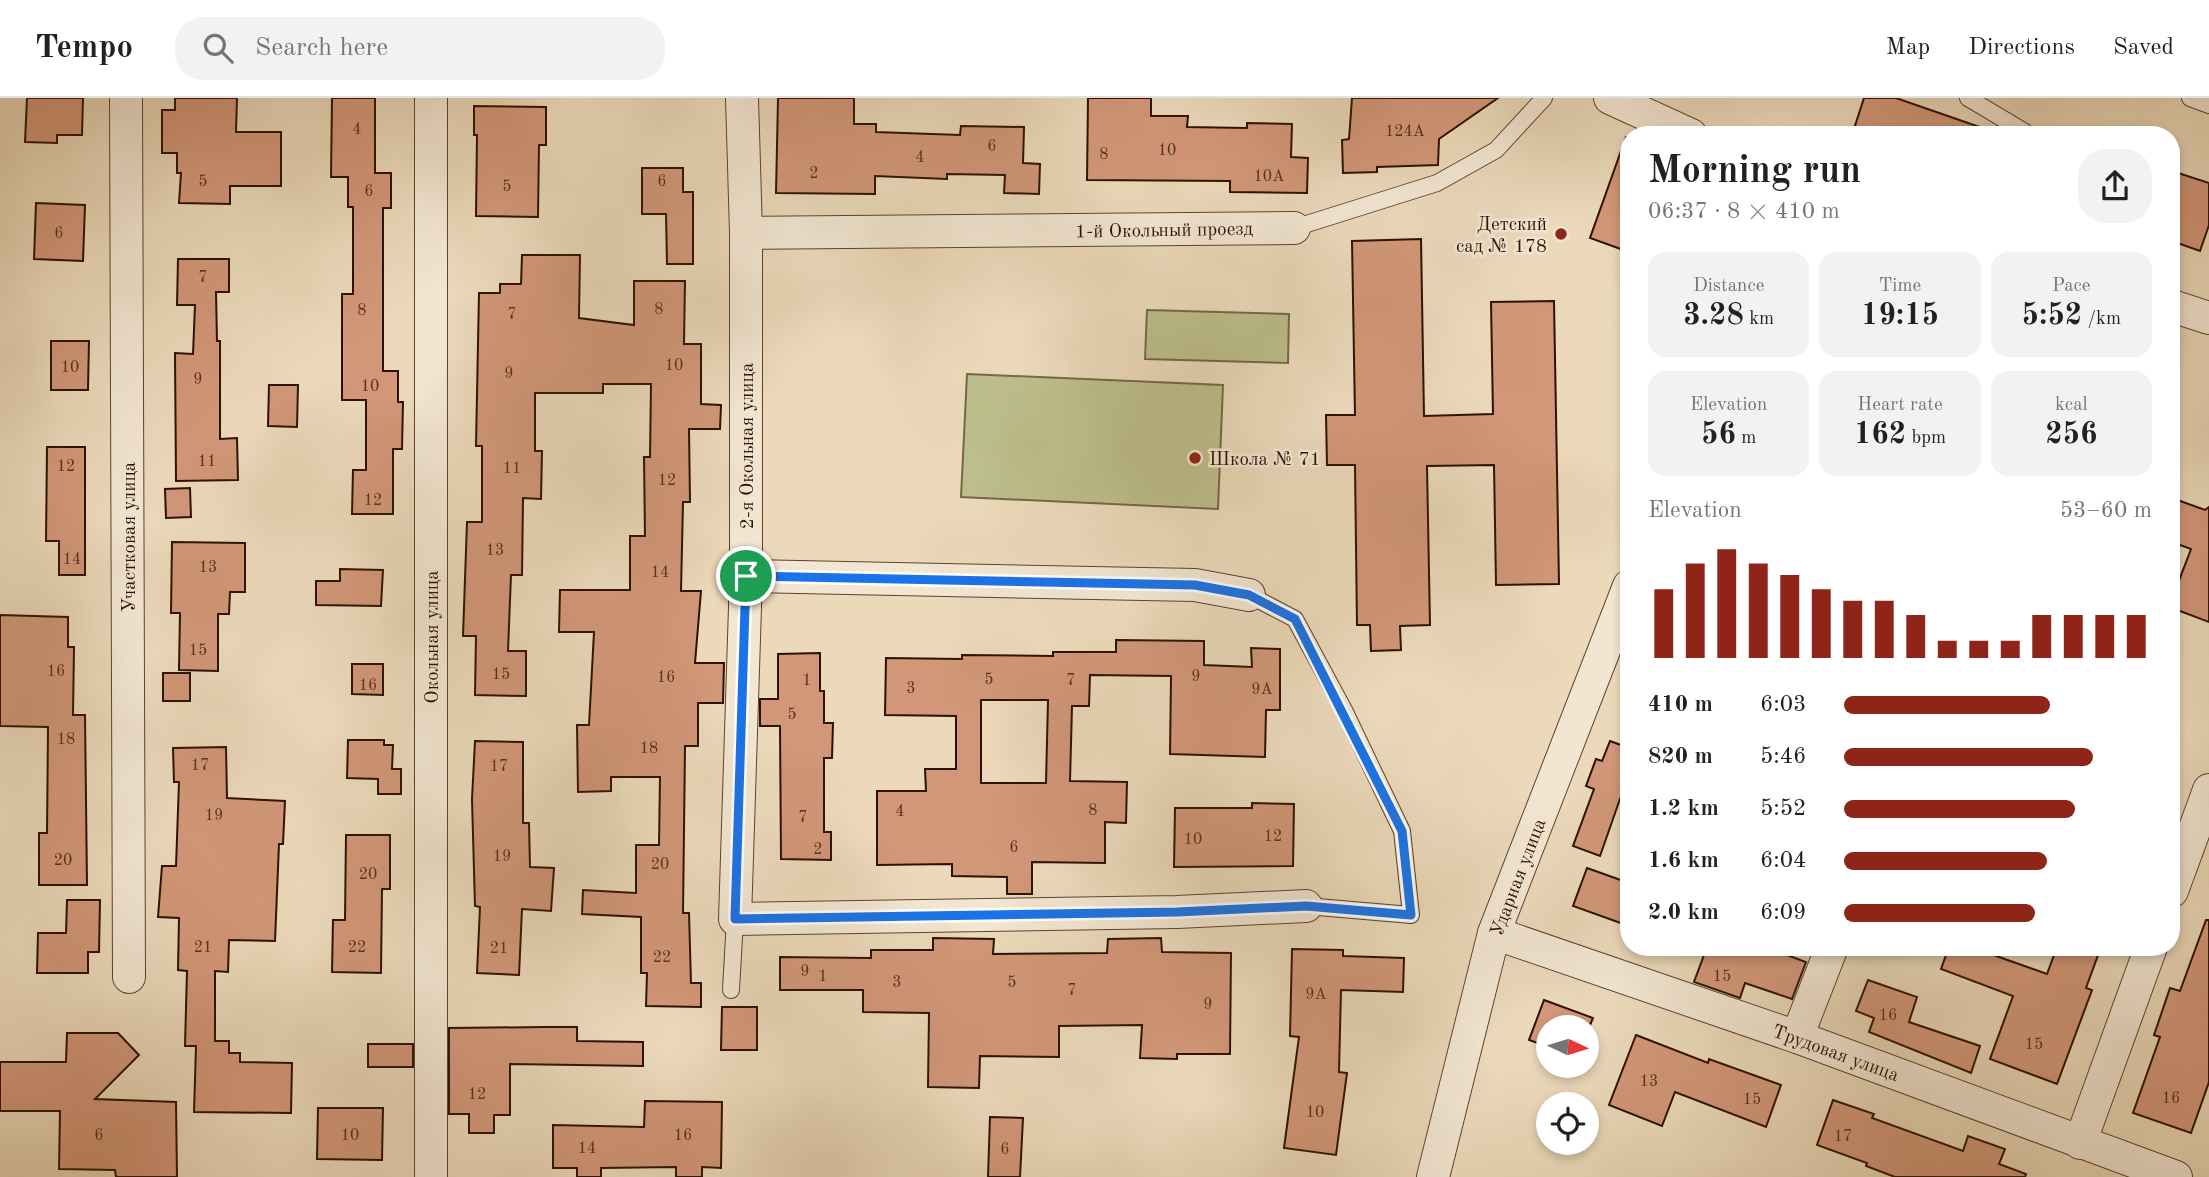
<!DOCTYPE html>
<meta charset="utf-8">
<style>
body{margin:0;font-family:"Old Standard TT",serif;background:#f2f2f2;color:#202124;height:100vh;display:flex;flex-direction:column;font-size:26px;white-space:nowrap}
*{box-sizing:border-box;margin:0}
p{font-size:23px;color:#757577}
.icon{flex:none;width:38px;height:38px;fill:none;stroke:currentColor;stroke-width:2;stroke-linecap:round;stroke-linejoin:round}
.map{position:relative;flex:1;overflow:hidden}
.side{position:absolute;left:1620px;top:28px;width:560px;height:830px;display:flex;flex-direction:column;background:#fff;border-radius:28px;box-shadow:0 4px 10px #0003}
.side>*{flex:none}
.needle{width:46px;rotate:94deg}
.buttons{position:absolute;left:1536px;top:917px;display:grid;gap:14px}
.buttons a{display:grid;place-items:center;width:63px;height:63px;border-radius:50%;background:#fff;box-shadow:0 4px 10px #0003;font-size:35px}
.pin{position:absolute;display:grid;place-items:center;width:60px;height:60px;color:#fff;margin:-30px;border:4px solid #fff;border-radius:50%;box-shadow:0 2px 7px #0007}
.round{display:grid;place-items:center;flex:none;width:74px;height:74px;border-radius:28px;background:#f2f2f2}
.overview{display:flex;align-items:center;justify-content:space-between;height:119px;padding:0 28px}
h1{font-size:38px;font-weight:700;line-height:52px}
.stats{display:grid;grid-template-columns:repeat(3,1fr);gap:10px;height:119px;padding:7px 28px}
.stats div{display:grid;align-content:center;border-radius:18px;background:#f2f2f2;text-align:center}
.stats b{font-size:30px;font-weight:700}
.stats small{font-size:19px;font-weight:400}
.stats p{font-size:19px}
.chart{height:196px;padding:14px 28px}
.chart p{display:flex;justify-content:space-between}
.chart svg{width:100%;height:126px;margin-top:7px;stroke:#8f2418;stroke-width:6}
ul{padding:0 28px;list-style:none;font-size:23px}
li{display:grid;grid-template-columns:112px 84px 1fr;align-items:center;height:52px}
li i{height:18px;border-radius:9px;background:#8f2418}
header{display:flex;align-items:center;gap:42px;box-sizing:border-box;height:98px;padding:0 35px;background:#fff;border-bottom:2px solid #e0e0e0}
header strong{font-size:33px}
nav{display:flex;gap:38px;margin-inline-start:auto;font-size:24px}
.search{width:490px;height:63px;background:#f2f2f2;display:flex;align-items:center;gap:18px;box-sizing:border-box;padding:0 24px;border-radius:28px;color:#757577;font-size:26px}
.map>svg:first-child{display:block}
.green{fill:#bcbe8c;stroke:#756846;stroke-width:2}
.building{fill:#d19778;stroke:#2e1100;stroke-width:2;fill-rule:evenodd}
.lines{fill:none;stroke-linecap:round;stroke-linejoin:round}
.lane-casing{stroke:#5d432e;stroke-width:18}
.street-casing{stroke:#5d432e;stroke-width:34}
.lane{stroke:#f2e6d2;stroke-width:16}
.street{stroke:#f2e6d2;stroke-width:32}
.route-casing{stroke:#fff;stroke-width:14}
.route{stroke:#1a73e8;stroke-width:9}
.poi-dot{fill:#8f2418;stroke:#f2e6d2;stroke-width:2.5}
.labels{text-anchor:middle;stroke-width:5;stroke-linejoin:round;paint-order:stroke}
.number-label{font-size:16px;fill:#57321e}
.poi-label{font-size:19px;fill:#2e1100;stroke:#f2e6d2;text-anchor:end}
.street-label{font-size:19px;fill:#2e1100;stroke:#f2e6d2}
</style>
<header>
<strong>Tempo</strong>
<div class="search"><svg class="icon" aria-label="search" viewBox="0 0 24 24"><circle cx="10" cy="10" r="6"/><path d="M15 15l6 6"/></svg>Search here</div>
<nav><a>Map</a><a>Directions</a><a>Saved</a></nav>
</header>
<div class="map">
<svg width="2209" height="1079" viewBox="0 0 2209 1079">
<rect width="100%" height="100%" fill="#ebd9ba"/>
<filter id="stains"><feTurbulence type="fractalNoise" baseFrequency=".00286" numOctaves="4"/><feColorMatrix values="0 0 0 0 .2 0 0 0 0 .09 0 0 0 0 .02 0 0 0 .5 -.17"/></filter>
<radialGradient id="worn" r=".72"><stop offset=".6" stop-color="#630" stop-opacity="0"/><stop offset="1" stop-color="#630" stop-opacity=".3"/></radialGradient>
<!-- green -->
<g class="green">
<polygon points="1147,212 1289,216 1288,265 1145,261"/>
<polygon points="967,276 1223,287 1218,411 961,399"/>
</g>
<!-- building -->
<g class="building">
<polygon points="27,0 83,0 82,37 57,37 57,45 25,44"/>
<polygon points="175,0 237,0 236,34 281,34 281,88 230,88 230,106 179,105 181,75 177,75 177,55 162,55 162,12 175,12"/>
<polygon points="332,0 375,0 375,75 391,75 391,110 383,110 383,273 398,273 398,304 403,304 402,351 393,351 393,416 352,416 353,372 366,372 366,302 342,302 342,196 353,196 353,109 348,109 348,79 331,79"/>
<polygon points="778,0 854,0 854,26 876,26 876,34 960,37 961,28 1024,29 1023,65 1040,66 1039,96 1004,95 1005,77 947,76 947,81 875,78 875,96 776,95"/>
<polygon points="1088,0 1151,0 1151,18 1188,18 1187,29 1247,30 1247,25 1292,26 1291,59 1308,60 1307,95 1230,94 1230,83 1087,82"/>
<polygon points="1352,0 1498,0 1439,41 1438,67 1377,69 1377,74 1343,75 1342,42 1349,41"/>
<polygon points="1864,0 1896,0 1991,33 1990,37 1852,37"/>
<polygon points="474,8 546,9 546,47 539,47 538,119 476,118 477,37 474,37"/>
<polygon points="1626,39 1629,40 1629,154 1590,140"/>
<polygon points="642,70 683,70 683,94 693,94 693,166 667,166 666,116 642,116"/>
<polygon points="2172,73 2209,85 2209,127 2200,153 2172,143"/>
<polygon points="36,105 85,107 83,163 34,161"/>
<polygon points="1421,141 1424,318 1493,316 1491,204 1554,203 1559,486 1496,487 1494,367 1427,368 1430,527 1400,528 1401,552 1371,553 1370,527 1357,527 1355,367 1327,367 1326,317 1355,317 1352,143"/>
<polygon points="522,157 580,157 579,220 634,227 634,183 685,183 684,246 701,246 701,306 721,307 720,331 689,331 690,404 683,404 681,493 701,493 695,565 724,565 723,605 698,605 698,648 685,648 683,815 689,815 691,885 701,885 701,909 646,908 647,875 641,875 641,819 582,816 583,792 636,795 636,747 659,747 660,679 611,679 611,693 578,694 577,627 589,627 594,534 559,534 560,492 630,492 630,438 645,438 644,359 650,359 651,286 603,286 603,295 535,295 535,353 542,353 541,401 523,400 522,477 511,477 508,553 526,553 526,598 475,597 476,538 463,538 467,424 482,424 482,348 476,348 479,195 500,195 500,186 521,186"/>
<polygon points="178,161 229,161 229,194 216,194 217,243 220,243 220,341 237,340 238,382 176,383 175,255 193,256 195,207 177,207"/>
<polygon points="51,243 89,243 88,292 51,292"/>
<polygon points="269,287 298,287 297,329 268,328"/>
<polygon points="47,349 85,349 85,477 59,477 59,443 46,443"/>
<polygon points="190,390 191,419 166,420 165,391"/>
<polygon points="2172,400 2205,412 2209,409 2209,524 2172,510 2172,501 2191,451 2172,444"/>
<polygon points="172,444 245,445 245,494 230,494 229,516 218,516 218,573 179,572 180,515 171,515"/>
<polygon points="340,471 383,472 381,508 316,507 316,483 340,483"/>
<polygon points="0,517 68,519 68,549 74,549 73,617 85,617 87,787 39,787 39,735 47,735 48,629 0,628"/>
<path d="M 1116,542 L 1204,543 L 1204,567 L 1252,569 L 1251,550 L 1280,551 L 1280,612 L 1266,612 L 1265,659 L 1170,656 L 1171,578 L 1090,577 L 1089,608 L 1072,608 L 1070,683 L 1127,684 L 1126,725 L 1105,724 L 1105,765 L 1032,764 L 1032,796 L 1007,796 L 1007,779 L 952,778 L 952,766 L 877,767 L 877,693 L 926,693 L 925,671 L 956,671 L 956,618 L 885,617 L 886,560 L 962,561 L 962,557 L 1053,558 L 1053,554 L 1116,554 ZM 981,602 L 1048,602 L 1046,685 L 981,685 Z"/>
<polygon points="820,555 820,593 824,593 824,625 833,625 832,660 824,660 824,734 831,734 831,762 781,761 780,628 760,628 760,601 778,601 778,556"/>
<polygon points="352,566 383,566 383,597 352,596"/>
<rect x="163" y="575" width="27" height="28"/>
<polygon points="348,642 384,642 384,647 393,647 392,671 401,671 401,696 378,696 378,681 347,680"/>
<polygon points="475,643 523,644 523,725 529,725 530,769 554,770 551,813 522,811 519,877 477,875 480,809 475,808 472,701"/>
<polygon points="1610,643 1629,650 1629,705 1620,701 1600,758 1573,748 1594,691 1586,688 1596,661 1602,663"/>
<polygon points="226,649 227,700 285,703 283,746 279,746 275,843 229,842 228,874 215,873 215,943 229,943 229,955 240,955 240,964 292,965 291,1015 194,1014 196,948 185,948 187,873 178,872 179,820 158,819 162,768 176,768 179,684 174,684 173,650"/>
<polygon points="1252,705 1294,706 1293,768 1174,769 1175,710 1252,710"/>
<polygon points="346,737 390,737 390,791 382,791 381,875 332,874 333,822 345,822"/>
<polygon points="1587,770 1629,785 1629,828 1573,808"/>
<polygon points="67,802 100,802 99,854 88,854 88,875 37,875 38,835 66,835"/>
<polygon points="2206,822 2209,822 2209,984 2191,1035 2133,1015 2160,939 2154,937 2170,890 2180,893"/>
<polygon points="933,840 994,841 993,856 1107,855 1108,841 1161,840 1162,854 1231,855 1230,956 1177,956 1177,961 1140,960 1142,927 1059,928 1059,959 980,958 979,990 928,989 929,915 863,914 863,892 780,892 780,859 871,860 871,852 933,852"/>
<polygon points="1707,849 1765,849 1806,864 1792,901 1745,885 1740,900 1694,884"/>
<polygon points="1949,849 1971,849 2047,876 2057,849 2101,849 2086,890 2092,892 2057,986 1990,961 2013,898 1941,871"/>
<polygon points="1292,851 1343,852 1343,858 1404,860 1403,894 1341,892 1339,974 1347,975 1336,1057 1284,1050 1299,939 1290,938"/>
<polygon points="1868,882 1917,899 1909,924 1980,948 1971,975 1869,934 1874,920 1856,913"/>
<polygon points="1544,902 1593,920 1587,934 1587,929 1549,929 1549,949 1529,942"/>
<polygon points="722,909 757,909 757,952 721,952"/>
<polygon points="544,929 577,929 577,943 643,944 643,968 510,966 510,1017 494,1017 494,1035 469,1035 469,1016 449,1016 449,930"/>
<polygon points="67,935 118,935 139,957 95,1001 176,1004 177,1079 116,1079 115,1072 59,1071 60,1013 0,1013 0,964 66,964"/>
<polygon points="1636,937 1708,965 1709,961 1781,987 1766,1029 1675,994 1662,1028 1609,1007"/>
<rect x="368" y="946" width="45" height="23"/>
<polygon points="1833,1002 1874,1016 1872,1020 1963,1053 1968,1038 2005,1051 1999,1066 2026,1076 2025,1079 1895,1079 1866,1068 1867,1065 1817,1047"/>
<polygon points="645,1003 722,1004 721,1070 702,1069 702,1079 676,1079 676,1069 601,1070 601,1079 577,1079 577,1070 553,1070 553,1027 644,1029"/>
<polygon points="318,1010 383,1010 382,1062 317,1061"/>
<polygon points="990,1019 1023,1020 1020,1079 988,1079"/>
</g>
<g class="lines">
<!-- lane casing -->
<g class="lane-casing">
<g id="lane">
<polyline points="1968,0 2025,34 2024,37"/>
<polyline points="2190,0 2209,7"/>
<polyline points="1294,130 1437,85 1496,52 1544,0"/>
<polyline points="1249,497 1295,521 1344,612 1402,733 1411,817 1306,808"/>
<polyline points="731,892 735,821"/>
</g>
</g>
<!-- street casing -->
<g class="street-casing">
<g id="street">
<polyline points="126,0 129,879"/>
<polyline points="742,0 746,135 746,478 735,821 1177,814 1306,808"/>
<polyline points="1610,0 1691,37"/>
<polyline points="746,135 1294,130"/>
<polyline points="2172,208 2209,220"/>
<polyline points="746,478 1195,487 1249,497"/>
<polyline points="2172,793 2209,692"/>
<polyline points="1494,835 1797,939 2176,1079"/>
<polyline points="1797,939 1832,849"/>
<polyline points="2080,1045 2151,849"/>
<polyline points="431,1079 431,0"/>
<polyline points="1433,1079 1494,835 1629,488"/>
</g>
</g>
<!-- lane -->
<use href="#lane" class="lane"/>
<!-- street -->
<use href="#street" class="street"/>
</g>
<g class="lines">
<!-- route casing -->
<g class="route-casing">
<polygon id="route" points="746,478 1195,487 1249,497 1295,521 1402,733 1411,817 1306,808 1177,814 735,821"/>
</g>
<!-- route -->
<use href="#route" class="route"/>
</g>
<!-- markers -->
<g class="poi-dot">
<circle cx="1561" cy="136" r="7"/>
<circle cx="1195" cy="360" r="7"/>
</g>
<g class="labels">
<!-- number labels -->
<g class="number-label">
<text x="357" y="36">4</text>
<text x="1405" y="38">124А</text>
<text x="992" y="53">6</text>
<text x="1167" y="57">10</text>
<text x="1104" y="61">8</text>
<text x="920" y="64">4</text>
<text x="814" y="80">2</text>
<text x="1269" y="83">10А</text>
<text x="203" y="88">5</text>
<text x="662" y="88">6</text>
<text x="507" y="93">5</text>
<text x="369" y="98">6</text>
<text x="59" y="140">6</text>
<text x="203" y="184">7</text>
<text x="659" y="216">8</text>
<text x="362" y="217">8</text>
<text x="512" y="221">7</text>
<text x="674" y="272">10</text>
<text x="70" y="274">10</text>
<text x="509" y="280">9</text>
<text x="198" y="286">9</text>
<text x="370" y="293">10</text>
<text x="207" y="368">11</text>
<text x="66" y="373">12</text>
<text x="512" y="375">11</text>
<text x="667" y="387">12</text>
<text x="373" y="407">12</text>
<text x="495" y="457">13</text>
<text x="72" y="466">14</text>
<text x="208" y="474">13</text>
<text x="660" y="479">14</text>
<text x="198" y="557">15</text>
<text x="56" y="578">16</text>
<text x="501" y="581">15</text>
<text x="1196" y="583">9</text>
<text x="666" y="584">16</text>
<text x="989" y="586">5</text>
<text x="807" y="587">1</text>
<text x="1071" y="587">7</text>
<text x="368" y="592">16</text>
<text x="911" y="595">3</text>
<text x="1262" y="596">9А</text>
<text x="792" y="621">5</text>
<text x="66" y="646">18</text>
<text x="649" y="655">18</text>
<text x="200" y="672">17</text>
<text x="499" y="673">17</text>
<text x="1093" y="717">8</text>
<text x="900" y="718">4</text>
<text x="214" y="722">19</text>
<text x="803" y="724">7</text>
<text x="1273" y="743">12</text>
<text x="1193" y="746">10</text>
<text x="1014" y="754">6</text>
<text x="818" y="756">2</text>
<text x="502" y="763">19</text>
<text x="63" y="767">20</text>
<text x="660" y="771">20</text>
<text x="368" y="781">20</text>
<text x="203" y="854">21</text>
<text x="357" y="854">22</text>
<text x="499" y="855">21</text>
<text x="662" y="864">22</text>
<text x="805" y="878">9</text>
<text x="823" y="883">1</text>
<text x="1722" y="883">15</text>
<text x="897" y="889">3</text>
<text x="1012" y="889">5</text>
<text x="1072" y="897">7</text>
<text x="1316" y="901">9А</text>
<text x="1208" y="911">9</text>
<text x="1888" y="922">16</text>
<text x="2034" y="951">15</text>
<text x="1649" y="988">13</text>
<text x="477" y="1001">12</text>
<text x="2171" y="1005">16</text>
<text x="1752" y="1006">15</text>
<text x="1315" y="1019">10</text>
<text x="99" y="1042">6</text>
<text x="350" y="1042">10</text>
<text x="683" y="1042">16</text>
<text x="1843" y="1043">17</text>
<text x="587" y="1055">14</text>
<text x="1005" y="1056">6</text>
</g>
<!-- poi labels -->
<g class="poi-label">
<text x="1547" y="132">Детский<tspan x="1547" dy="22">сад № 178</tspan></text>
<text x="1209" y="367" text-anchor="start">Школа № 71</text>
</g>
<!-- street labels -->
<g class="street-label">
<text transform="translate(1164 131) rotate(-1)" y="7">1-й Окольный проезд</text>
<text transform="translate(746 348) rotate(-90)" y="7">2-я Окольная улица</text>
<text transform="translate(128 439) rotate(-90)" y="7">Участковая улица</text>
<text transform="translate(431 539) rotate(-90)" y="7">Окольная улица</text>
<text transform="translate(1517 779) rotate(-69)" y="7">Ударная улица</text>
<text transform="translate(1836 954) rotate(20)" y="7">Трудовая улица</text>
</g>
</g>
<rect width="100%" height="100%" filter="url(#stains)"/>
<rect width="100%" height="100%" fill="url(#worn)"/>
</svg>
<div class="buttons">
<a><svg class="needle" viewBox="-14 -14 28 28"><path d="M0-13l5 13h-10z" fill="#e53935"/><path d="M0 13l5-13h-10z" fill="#757577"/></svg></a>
<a><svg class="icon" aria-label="locate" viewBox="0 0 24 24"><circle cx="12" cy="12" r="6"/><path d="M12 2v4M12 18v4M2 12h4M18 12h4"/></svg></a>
</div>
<div class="pin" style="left:746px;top:478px;background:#1e9e55"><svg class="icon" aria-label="arrive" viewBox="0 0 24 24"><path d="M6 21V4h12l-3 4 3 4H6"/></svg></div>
<section class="side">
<div class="overview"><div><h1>Morning run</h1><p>06:37 · 8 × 410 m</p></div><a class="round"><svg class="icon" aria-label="share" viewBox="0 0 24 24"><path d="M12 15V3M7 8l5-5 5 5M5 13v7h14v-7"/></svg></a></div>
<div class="stats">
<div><p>Distance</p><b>3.28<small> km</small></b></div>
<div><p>Time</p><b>19:15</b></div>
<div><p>Pace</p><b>5:52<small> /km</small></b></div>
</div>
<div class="stats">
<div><p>Elevation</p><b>56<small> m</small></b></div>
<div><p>Heart rate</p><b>162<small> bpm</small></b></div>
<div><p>kcal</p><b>256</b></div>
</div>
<div class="chart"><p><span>Elevation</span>53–60 m</p>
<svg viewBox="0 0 160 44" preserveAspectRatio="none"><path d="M5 44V20M15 44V11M25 44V6M35 44V11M45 44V15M55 44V20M65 44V24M75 44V24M85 44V29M95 44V38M105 44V38M115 44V38M125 44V29M135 44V29M145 44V29M155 44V29"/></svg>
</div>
<ul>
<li><b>410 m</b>6:03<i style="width:67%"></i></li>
<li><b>820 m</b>5:46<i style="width:81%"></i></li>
<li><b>1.2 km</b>5:52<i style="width:75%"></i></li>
<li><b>1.6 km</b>6:04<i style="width:66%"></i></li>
<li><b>2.0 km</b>6:09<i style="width:62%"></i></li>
</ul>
</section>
</div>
